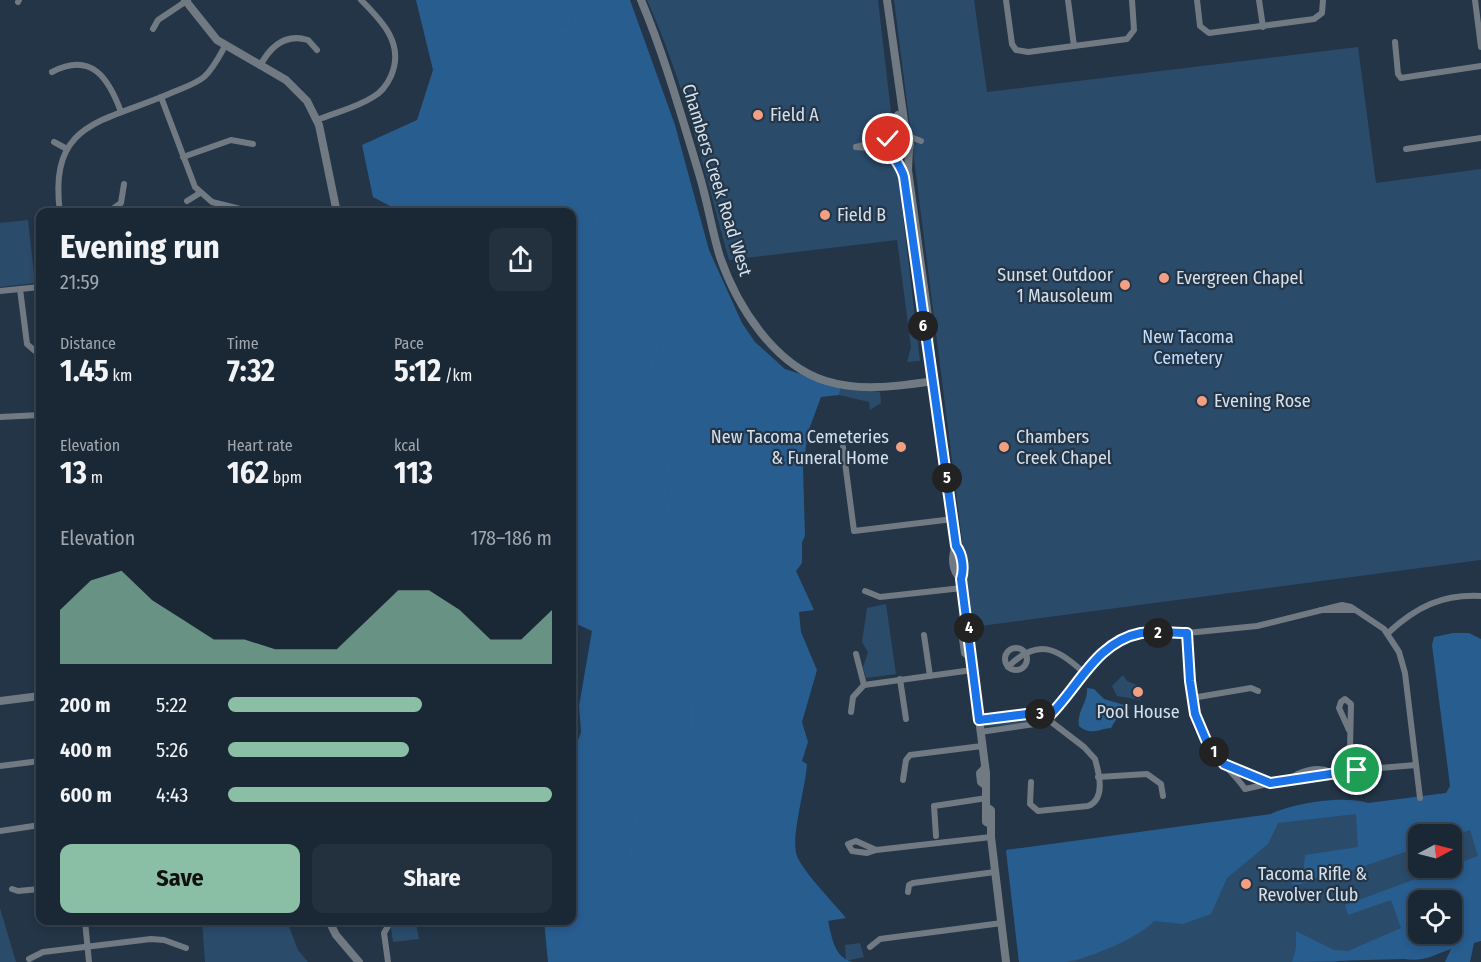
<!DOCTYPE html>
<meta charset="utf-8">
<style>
body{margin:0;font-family:"Fira Sans Condensed",sans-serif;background:#23303d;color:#f1f3f6;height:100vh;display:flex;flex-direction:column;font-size:22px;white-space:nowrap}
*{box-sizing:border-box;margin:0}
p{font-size:20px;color:#9fa6ad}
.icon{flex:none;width:33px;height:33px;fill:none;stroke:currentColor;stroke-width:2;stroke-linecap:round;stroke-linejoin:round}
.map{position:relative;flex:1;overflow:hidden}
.details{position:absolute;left:36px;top:208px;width:540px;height:717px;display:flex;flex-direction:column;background:#1a2835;border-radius:12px;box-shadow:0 3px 9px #0003,0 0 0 2px #384450}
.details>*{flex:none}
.needle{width:39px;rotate:83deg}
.controls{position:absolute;left:1408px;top:824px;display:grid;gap:12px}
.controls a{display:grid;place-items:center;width:54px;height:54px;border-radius:12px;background:#1a2835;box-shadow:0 3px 9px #0003,0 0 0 2px #384450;font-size:30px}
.pin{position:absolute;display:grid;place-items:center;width:51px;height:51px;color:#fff;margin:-26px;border:3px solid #fff;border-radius:50%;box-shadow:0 2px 6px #0007}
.km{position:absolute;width:30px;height:30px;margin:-15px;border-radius:50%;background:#222;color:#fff;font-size:16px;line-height:30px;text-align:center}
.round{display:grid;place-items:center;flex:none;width:63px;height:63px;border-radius:12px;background:#23303d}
.summary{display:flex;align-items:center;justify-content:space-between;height:102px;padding:0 24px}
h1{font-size:33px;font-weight:700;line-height:45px}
.metrics{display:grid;grid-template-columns:repeat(3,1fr);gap:9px;height:102px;padding:6px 24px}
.metrics div{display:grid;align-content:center}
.metrics b{font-size:30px;font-weight:700}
.metrics small{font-size:16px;font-weight:400}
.metrics p{font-size:16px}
.chart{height:168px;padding:12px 24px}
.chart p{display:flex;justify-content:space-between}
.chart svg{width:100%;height:108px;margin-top:6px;fill:#8abfa5;opacity:.7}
.button{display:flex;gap:12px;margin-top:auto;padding:12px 24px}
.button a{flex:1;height:69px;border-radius:12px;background:#8abfa5;color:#111;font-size:24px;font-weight:700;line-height:69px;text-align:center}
.button a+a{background:#23303d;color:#f1f3f6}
ul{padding:0 24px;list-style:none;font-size:20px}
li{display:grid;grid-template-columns:96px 72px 1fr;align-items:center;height:45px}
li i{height:15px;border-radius:8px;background:#8abfa5}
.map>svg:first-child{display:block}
.green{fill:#2b4b6b;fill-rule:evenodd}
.forest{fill:#285d90;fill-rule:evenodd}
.water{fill:#2a5f92}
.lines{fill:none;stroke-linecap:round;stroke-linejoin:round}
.stream{stroke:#2a5f92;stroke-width:1.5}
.minor{stroke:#717a83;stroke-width:6}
.tertiary{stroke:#717a83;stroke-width:8}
.route-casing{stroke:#fff;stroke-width:12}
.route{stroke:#1a73e8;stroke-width:8}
.poi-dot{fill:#f39f82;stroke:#233547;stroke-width:2}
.labels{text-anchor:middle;stroke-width:4.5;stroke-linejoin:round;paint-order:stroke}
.poi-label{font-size:18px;fill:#d5e0eb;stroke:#233547;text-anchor:start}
.street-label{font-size:18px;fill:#d5e0eb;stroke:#233547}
.park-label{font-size:18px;fill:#c1defc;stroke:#233547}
</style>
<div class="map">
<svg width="1481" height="962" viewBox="0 0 1481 962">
<rect width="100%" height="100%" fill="#233547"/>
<!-- green -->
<g class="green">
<path d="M 647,0 L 878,0 L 920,361 L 907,362 L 911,347 L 897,240 L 729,260 C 705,173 684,82 647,0 Z"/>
<polygon points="894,0 974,0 987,92 1358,47 1376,183 1481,169 1481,560 973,627"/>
<polygon points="28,220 35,283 0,287 0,223"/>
<polygon points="841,387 880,392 881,403 870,410 869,402 839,395"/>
<polygon points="886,604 896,674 866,678 863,667 868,652 862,642 867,608"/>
<polygon points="1123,675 1127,681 1144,688 1140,700 1117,696 1112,686"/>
<polygon points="1038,716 1038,722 984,727 989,721"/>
<path d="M 1481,792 L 1481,941 L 1335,962 L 1019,962 L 1006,850 ZM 1419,834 L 1452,834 L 1452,867 L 1419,867 ZM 1419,900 L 1452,900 L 1452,933 L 1419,933 Z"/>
<polygon points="0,908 16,962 0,962"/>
<polygon points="202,921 287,921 298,950 308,962 205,962"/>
<polygon points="416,923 419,939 393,942 391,927"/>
<polygon points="860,943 864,957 846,961 845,945"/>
</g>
<!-- forest -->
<g class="forest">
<path d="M 416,0 L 630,0 L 675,125 L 709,250 L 742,323 L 755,342 L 785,369 L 841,387 L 839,395 L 821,397 L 808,432 L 803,467 L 805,536 L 802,542 L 802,563 L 796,571 L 814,610 L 799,612 L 801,632 L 817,670 L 802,722 L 808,742 L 802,761 L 807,764 C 806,786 790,839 797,856 C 804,873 834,903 846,918 L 828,921 C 832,937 834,958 853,962 L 548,962 L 544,921 L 572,921 L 572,757 L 581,732 L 579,706 L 592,631 L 572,622 L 572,213 L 403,213 L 373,197 L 362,145 L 417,120 L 433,70 Z"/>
<path d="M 1453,633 L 1469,633 L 1481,639 L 1481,941 L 1474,943 L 1470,962 L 1445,962 L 1451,949 C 1433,955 1425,962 1404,959 L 1292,962 L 1296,948 L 1296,931 L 1334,950 L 1348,951 L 1401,928 L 1391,900 L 1348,915 L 1345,905 L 1478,856 L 1470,830 L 1452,836 L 1419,834 L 1419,847 L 1330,878 L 1327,872 L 1319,871 L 1317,878 L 1293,887 L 1291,881 L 1303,876 L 1305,855 L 1358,847 L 1356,814 L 1278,823 L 1268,844 L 1227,878 L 1211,914 L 1183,924 L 1154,921 C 1142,936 1086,960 1066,962 C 1051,962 1034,962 1019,962 L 1006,850 L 1271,814 C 1293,803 1344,795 1368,803 L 1446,793 L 1450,786 L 1432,645 L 1434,637 ZM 1419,900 L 1452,900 L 1452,933 L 1419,933 Z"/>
</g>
<!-- water -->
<path class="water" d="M 1087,688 L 1094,689 L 1104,699 L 1131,707 L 1119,715 L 1111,728 C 1098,729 1091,736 1079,726 C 1077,710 1088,703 1087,688 Z"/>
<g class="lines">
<!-- stream -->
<path class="stream" d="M 570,0 L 576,8 L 575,27 L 571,32 L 550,30 L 528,58 L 530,66 L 554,98 L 565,100 L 576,109 L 573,122 L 579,141 L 566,162 L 590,180 L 596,222 L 603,233 L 618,243 L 636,262 L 640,277 L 644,317 L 658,335 L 656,352 L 651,361 L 661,402 L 671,415 L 665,451 L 672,491 L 661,533 L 692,592 L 707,586 L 710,598 L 690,635 L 686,655 L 676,665 L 692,698 L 693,735 C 684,741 674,746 667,754 C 657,764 651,776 646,789 C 622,846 627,907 655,962"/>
<!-- minor -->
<g class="minor">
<polyline points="1006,0 1012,44 1016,50 1028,52 1127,39 1134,30 1132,0"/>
<polyline points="1068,0 1074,46"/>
<polyline points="1197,0 1200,26 1209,33 1314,19 1322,13 1323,0"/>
<polyline points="1259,0 1263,27"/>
<polyline points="1475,0 1481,47"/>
<polyline points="18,2 19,0"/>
<polyline points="153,29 158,20 188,0"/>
<polyline points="1395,42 1398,74 1401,78 1481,66"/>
<path d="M 260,66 C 270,47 285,33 308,40 L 317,50"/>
<path d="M 52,72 C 92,51 109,79 121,112"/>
<polyline points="161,97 195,187 212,202 257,213"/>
<path d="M 317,120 C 336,112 356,108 373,97 C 382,92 387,85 391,76 C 405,44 382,21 361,0"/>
<polyline points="908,136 921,141"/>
<polyline points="54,142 67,149"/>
<polyline points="856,147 889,150"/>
<polyline points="856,147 888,139"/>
<polyline points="1406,149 1481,138"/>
<polyline points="183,157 231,140 253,144"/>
<polyline points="187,201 200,193"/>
<path d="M 60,213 C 48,121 102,123 171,93 C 182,88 194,85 204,77 C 213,69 219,57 225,46"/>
<polyline points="107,213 121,203 124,184"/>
<polyline points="20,289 27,344 35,351 40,351"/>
<polyline points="0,291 40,287"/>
<polyline points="0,417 40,415"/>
<polyline points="843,447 854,531 953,519"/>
<polyline points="865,591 880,597 962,588"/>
<polyline points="1321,610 1354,610"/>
<path d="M 1187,633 C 1189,676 1189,722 1218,757 C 1226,768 1237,777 1245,789 L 1290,779 L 1325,776 L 1331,772"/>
<path d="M 1388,633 C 1416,607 1442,594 1481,596"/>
<polyline points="924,635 930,676"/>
<circle cx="1016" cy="659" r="11"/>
<polyline points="856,654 864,685"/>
<path d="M 1008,667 C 1037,638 1057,647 1084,673"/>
<polyline points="900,679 906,719"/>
<polyline points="1192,698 1251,688 1258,691"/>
<polyline points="851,712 853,697 864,685 972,670"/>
<path d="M 979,720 L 1041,714 L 1084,747 L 1095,759 C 1099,773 1106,799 1088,806 L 1038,811 L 1030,804 L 1031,782"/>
<polyline points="1349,730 1339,708 1341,702 1345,699 1351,704 1350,749 1357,770"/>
<polyline points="980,732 1042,723 1104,651 1127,637 1143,633 1187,633 1257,626 1342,605 1351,607 1384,629 1399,652 1405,673 1420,798"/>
<polyline points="1226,765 1269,782"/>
<polyline points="0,766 40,761"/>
<polyline points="1346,771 1350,749"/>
<polyline points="1098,777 1147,774 1161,784 1163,796"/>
<path d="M 1290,779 C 1301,770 1318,766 1331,772 L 1416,765"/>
<polyline points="903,780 906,760 910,755 982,746"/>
<polyline points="0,831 40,825"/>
<polyline points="936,836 934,806 987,798"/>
<polyline points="876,850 867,853 852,851 848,844 856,841 876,850 991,837"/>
<polyline points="12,889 18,891 40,889"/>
<polyline points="908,892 909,885 913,883 995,872"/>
<polyline points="85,921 89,962"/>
<polyline points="870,947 880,939 1002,923"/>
<polyline points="29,959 43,952 151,939 164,940 186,948"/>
<polyline points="388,962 384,933 391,921"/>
</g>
<!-- tertiary -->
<g class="tertiary">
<polyline points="185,0 217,40 286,80 307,101 319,125 337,213"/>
<path d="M 641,0 C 665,57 682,118 700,177 C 708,204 712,231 720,257 C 737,306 774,365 826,381 C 862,392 898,386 934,381"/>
<polyline points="887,0 906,135"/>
<circle cx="899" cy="144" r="11"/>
<polyline points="893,133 898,115"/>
<path d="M 909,149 L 908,170 L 930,331 L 929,342 L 956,547 C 963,555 964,570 961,579 L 986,773 L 986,822 L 990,824"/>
<polyline points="894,154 904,177 924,332 928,341"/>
<path d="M 956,547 C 951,557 952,571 961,579"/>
<polyline points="966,620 961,624 965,653 971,658"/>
<polyline points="0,701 40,696"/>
<polyline points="984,769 980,773 981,782 985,785"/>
<polyline points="988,808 991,810 991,837 1006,962"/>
<polyline points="329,921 336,935 359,962"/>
</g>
</g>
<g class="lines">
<!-- route casing -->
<g class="route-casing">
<path id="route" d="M 888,139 C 886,152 901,163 904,177 L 956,546 C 963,555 964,570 961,579 L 979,720 L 1035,713 L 1047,718 C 1078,689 1095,642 1141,633 C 1156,631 1172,633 1187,633 L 1190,681 L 1195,714 L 1206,740 L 1224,764 L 1270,783 L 1357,770"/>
</g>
<!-- route -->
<use href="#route" class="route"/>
</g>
<!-- markers -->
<g class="poi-dot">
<circle cx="758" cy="115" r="6"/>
<circle cx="825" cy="215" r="6"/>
<circle cx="1164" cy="278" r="6"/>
<circle cx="1125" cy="285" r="6"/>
<circle cx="1202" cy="401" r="6"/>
<circle cx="901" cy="447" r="6"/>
<circle cx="1004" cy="447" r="6"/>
<circle cx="1138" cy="692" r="6"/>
<circle cx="1246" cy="884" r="6"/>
</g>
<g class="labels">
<!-- poi labels -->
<g class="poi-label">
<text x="770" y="121">Field A</text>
<text x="837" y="221">Field B</text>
<text x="1113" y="281" text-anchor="end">Sunset Outdoor<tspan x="1113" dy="21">1 Mausoleum</tspan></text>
<text x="1176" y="284">Evergreen Chapel</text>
<text x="1214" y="407">Evening Rose</text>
<text x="889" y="443" text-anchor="end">New Tacoma Cemeteries<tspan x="889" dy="21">&amp; Funeral Home</tspan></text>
<text x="1016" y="443">Chambers<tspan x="1016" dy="21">Creek Chapel</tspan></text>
<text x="1138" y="718" text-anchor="middle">Pool House</text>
<text x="1258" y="880">Tacoma Rifle &amp;<tspan x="1258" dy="21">Revolver Club</tspan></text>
</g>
<!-- street labels -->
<g class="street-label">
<text transform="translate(717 180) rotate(73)" y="6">Chambers Creek Road West</text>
</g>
<!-- park labels -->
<g class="park-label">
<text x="1188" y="343">New Tacoma<tspan x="1188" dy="21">Cemetery</tspan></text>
</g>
</g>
</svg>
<div class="controls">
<a><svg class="needle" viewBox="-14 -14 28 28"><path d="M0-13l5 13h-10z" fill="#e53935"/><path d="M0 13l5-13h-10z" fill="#9fa6ad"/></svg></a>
<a><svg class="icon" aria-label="locate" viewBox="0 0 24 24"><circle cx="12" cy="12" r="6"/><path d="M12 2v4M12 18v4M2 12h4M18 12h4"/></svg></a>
</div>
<div class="pin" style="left:1357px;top:770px;background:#1e9e55"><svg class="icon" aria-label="arrive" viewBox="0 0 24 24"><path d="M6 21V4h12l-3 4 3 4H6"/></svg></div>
<div class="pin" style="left:888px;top:139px;background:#d93025"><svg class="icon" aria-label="check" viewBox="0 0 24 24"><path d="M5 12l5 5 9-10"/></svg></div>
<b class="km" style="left:1214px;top:752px">1</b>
<b class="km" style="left:1158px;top:633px">2</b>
<b class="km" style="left:1040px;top:714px">3</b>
<b class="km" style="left:969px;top:628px">4</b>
<b class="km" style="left:947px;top:478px">5</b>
<b class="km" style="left:923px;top:326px">6</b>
<section class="details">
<div class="summary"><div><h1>Evening run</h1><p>21:59</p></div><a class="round"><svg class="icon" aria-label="share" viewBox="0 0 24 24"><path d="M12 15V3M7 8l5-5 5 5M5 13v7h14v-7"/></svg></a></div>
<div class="metrics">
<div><p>Distance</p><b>1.45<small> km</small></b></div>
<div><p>Time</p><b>7:32</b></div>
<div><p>Pace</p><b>5:12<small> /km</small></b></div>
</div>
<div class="metrics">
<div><p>Elevation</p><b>13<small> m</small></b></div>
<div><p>Heart rate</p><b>162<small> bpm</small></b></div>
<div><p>kcal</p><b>113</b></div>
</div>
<div class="chart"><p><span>Elevation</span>178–186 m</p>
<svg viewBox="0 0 160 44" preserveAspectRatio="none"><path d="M0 44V22L10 10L20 6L30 18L40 26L50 34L60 34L70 38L80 38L90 38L100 26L110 14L120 14L130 22L140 34L150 34L160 22V44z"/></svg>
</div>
<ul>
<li><b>200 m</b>5:22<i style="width:60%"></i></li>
<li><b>400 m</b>5:26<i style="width:56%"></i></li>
<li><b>600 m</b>4:43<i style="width:100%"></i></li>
</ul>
<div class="button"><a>Save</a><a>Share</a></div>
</section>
</div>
